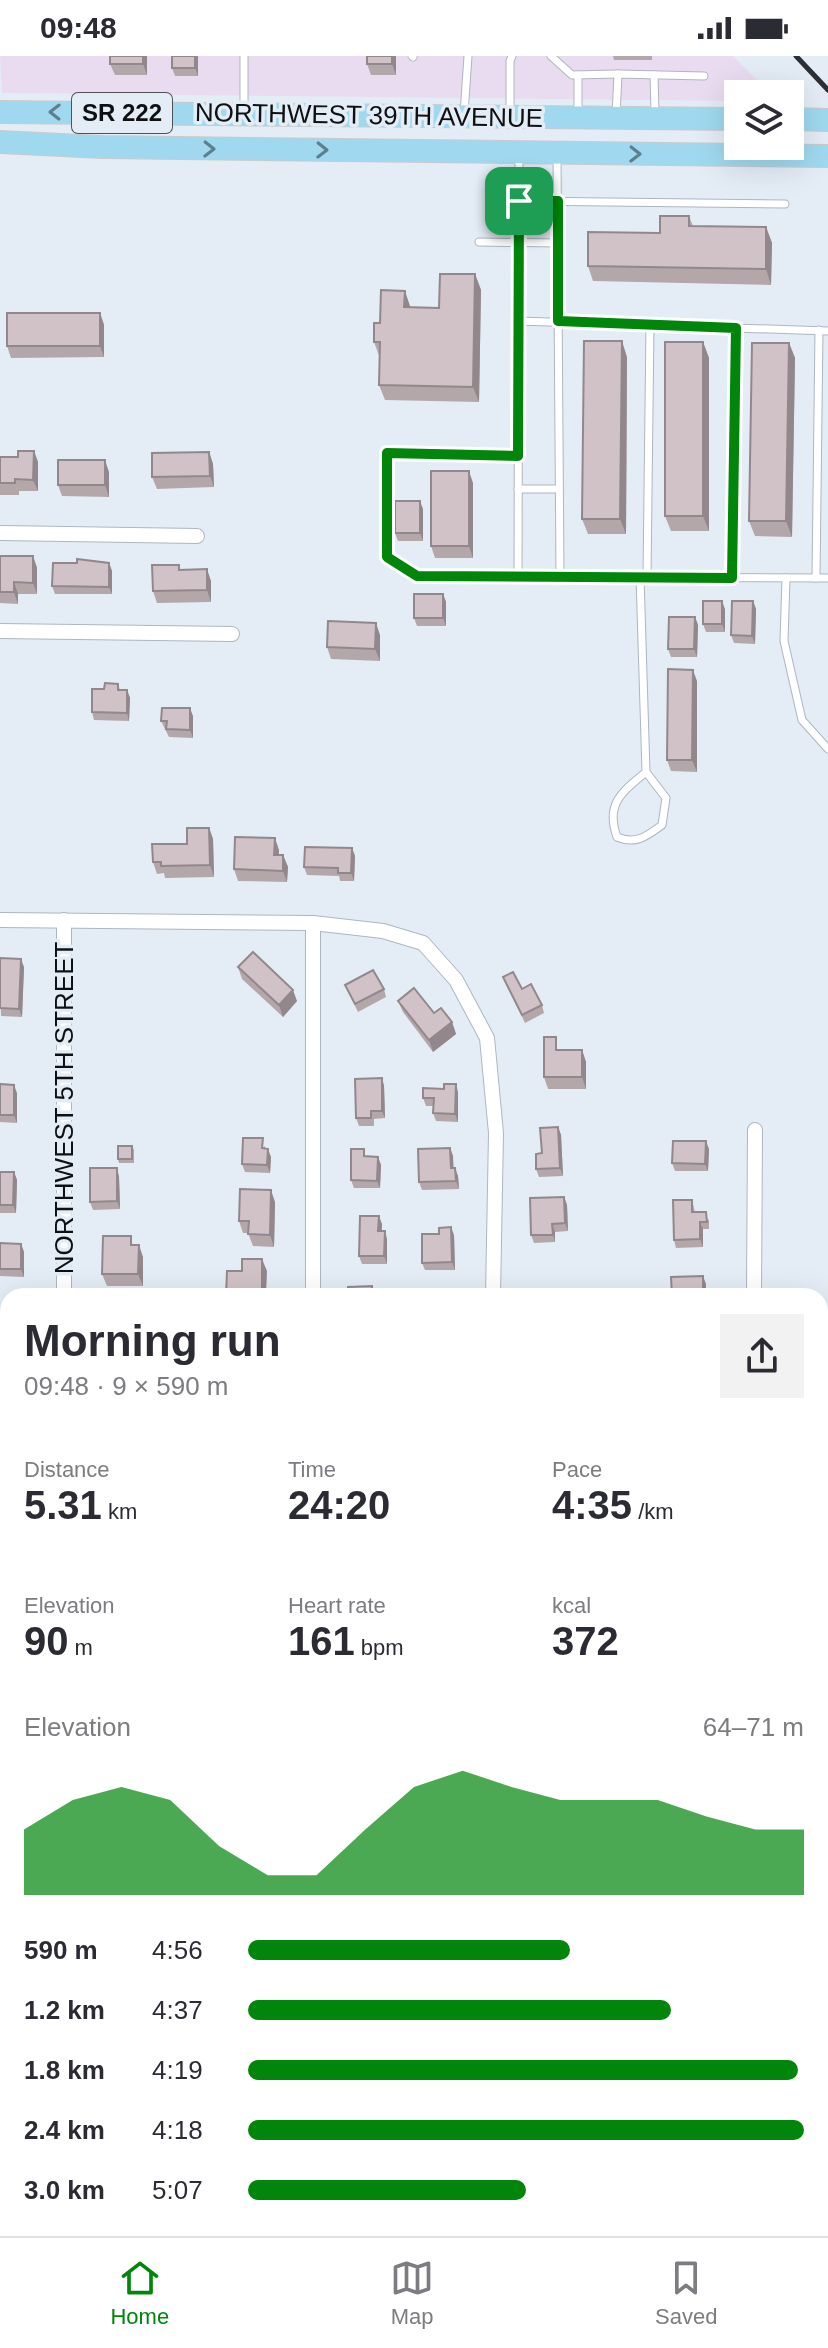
<!DOCTYPE html>
<meta charset="utf-8">
<style>
body{margin:0;font-family:Helvetica,sans-serif;background:#f2f2f3;color:#2b2b33;height:100vh;display:flex;flex-direction:column;font-size:30px;white-space:nowrap}
*{box-sizing:border-box;margin:0}
p{font-size:26px;color:#7c7c81}
.icon{flex:none;width:44px;height:44px;fill:none;stroke:currentColor;stroke-width:2;stroke-linecap:round;stroke-linejoin:round}
.map{position:relative;flex:1;overflow:hidden}
.sheet{position:absolute;left:0px;top:1232px;width:828px;height:948px;display:flex;flex-direction:column;background:#fff;border-radius:24px 24px 0 0;box-shadow:0 8px 32px #0002}
.sheet>*{flex:none}
.tools{position:absolute;left:724px;top:24px;display:grid;gap:16px}
.tools a{display:grid;place-items:center;width:80px;height:80px;border-radius:0px;background:#fff;box-shadow:0 8px 32px #0002;font-size:40px}
.pin{position:absolute;display:grid;place-items:center;width:68px;height:68px;color:#fff;margin:-34px;border-radius:16px;box-shadow:0 4px 12px #0006}
.round{display:grid;place-items:center;flex:none;width:84px;height:84px;border-radius:0px;background:#f2f2f3}
.head{display:flex;align-items:center;justify-content:space-between;height:136px;padding:0 24px}
h1{font-size:44px;font-weight:700;line-height:60px}
.metrics{display:grid;grid-template-columns:repeat(3,1fr);gap:12px;height:136px;padding:8px 24px}
.metrics div{display:grid;align-content:center}
.metrics b{font-size:40px;font-weight:700}
.metrics small{font-size:22px;font-weight:400}
.metrics p{font-size:22px}
.chart{height:224px;padding:16px 24px}
.chart p{display:flex;justify-content:space-between}
.chart svg{width:100%;height:144px;margin-top:8px;fill:#01860b;opacity:.7}
ul{padding:0 24px;list-style:none;font-size:26px}
li{display:grid;grid-template-columns:128px 96px 1fr;align-items:center;height:60px}
li i{height:20px;border-radius:10px;background:#01860b}
.status{display:flex;justify-content:space-between;align-items:center;height:56px;padding:0 40px;background:#fff;direction:ltr}
.status svg{height:22px;fill:currentColor}
.dock{display:flex;justify-content:space-around;align-items:center;height:112px;border-top:2px solid #e1e1e2;background:#fff;font-size:22px;color:#7c7c81}
.dock a{display:grid;justify-items:center;gap:4px}
.dock .selected{color:#01860b}
.map>svg:first-child{display:block}
.commercial{fill:#eadcf0}
.forest{fill:url(#forest-firs)}
.lines{fill:none;stroke-linecap:round;stroke-linejoin:round}
.lane-casing{stroke:#aeb6bf;stroke-width:9}
.street-casing{stroke:#aeb6bf;stroke-width:16}
.primary-casing{stroke:#cacbcb;stroke-width:24}
.lane{stroke:#fff;stroke-width:7}
.street{stroke:#fff;stroke-width:14}
.primary{stroke:#a0d9ef;stroke-width:22}
.rail{stroke:#2c2f33;stroke-width:5}
.wall{fill:#b3a7aa}
.shaded-wall{fill:#92888b}
.building{fill:#d0c2c6;stroke:#92888b;stroke-width:2}
.oneway{stroke:#5e7f8c}
.route-casing{stroke:#fff;stroke-width:16}
.route{stroke:#01860b;stroke-width:10}
.labels{text-anchor:middle;stroke-width:7;stroke-linejoin:round;paint-order:stroke}
.shield{fill:#e4edf6;stroke:#4e5358;stroke-width:2}
.shield-label{font-size:24px;font-weight:bold;fill:#0e1114}
.street-label{font-size:26px;fill:#0e1114;stroke:#e4edf6}
</style>
<div class="status"><b>09:48</b><svg viewBox="0 0 49 12"><path d="M0 12V9h3v3zM5 12V6h3v6zM10 12V3h3v9zM15 12V0h3v12zM26 1h20v11H26zM47 4h2v5h-2z"/></svg></div>
<div class="map">
<svg width="828" height="2180" viewBox="0 0 828 2180">
<defs>
<pattern id="forest-firs" width="22" height="20" patternUnits="userSpaceOnUse" patternTransform="scale(2)"><rect width="22" height="20" fill="#a9c5ad"/><path d="M5 1l3.5 6h-7zM16 11l3.5 6h-7z" fill="#90a894"/></pattern>
</defs>
<rect width="100%" height="100%" fill="#e4edf6"/>
<!-- commercial -->
<polygon class="commercial" points="0,0 733,0 771,38 738,38 738,45 2,37"/>
<!-- forest -->
<polygon class="forest" points="820,1336 828,1338 828,2009 820,2013"/>
<g class="lines">
<!-- lane casing -->
<g class="lane-casing">
<g id="lane">
<polyline points="244,0 244,56"/>
<polyline points="412,0 413,1"/>
<polyline points="551,0 572,19 618,18"/>
<polyline points="654,19 655,57"/>
<polyline points="578,57 578,19"/>
<polyline points="464,58 468,0"/>
<polyline points="510,59 510,5 512,0"/>
<polyline points="616,60 618,18 704,20"/>
<polyline points="519,99 518,522 560,521"/>
<polyline points="557,99 560,521 828,522"/>
<polyline points="519,145 785,148"/>
<polyline points="479,186 558,187"/>
<polyline points="518,265 828,275"/>
<polyline points="518,433 559,433"/>
<path d="M 640,521 L 646,716 C 622,736 605,748 617,781 C 636,789 647,780 662,769 L 666,742 L 646,716"/>
<polyline points="647,521 650,268"/>
<polyline points="518,522 417,520 387,501 387,397 518,400"/>
<polyline points="732,522 736,272"/>
<polyline points="786,522 784,585 802,664 828,693"/>
<polyline points="816,522 819,274"/>
<polyline points="820,2086 828,2093"/>
<polyline points="322,2180 327,2172"/>
</g>
</g>
<!-- street casing -->
<g class="street-casing">
<g id="street">
<polyline points="0,477 197,480"/>
<polyline points="0,575 232,578"/>
<polyline points="0,864 313,867 383,875 423,887 456,924 487,982 496,1077 493,1240"/>
<polyline points="313,867 313,1240"/>
<polyline points="64,1240 64,864"/>
<polyline points="754,1240 755,1074"/>
<polyline points="0,1551 8,1551"/>
<polyline points="0,1770 8,1770"/>
<polyline points="0,1995 8,1994"/>
<polyline points="0,2145 8,2145"/>
</g>
</g>
<!-- primary casing -->
<g class="primary-casing">
<g id="primary">
<polyline points="0,56 738,63"/>
<polyline points="790,63 828,64"/>
<polyline points="0,86 102,91 828,100"/>
</g>
</g>
<!-- lane -->
<use href="#lane" class="lane"/>
<!-- street -->
<use href="#street" class="street"/>
<!-- primary -->
<use href="#primary" class="primary"/>
<!-- rail -->
<polyline class="rail" points="796,0 828,34"/>
</g>
<!-- wall -->
<g class="wall">
<polygon points="147,0 147,19 115,19 110,8"/>
<polygon points="198,0 198,20 175,20 172,12"/>
<polygon points="396,0 396,19 371,19 367,8"/>
<polygon points="613,0 652,0 652,4 614,4"/>
<polygon points="689,160 693,170 766,171 772,187 771,229 593,225 588,210 660,177"/>
<polygon points="475,218 481,234 479,346 385,344 379,329 380,302 374,286 380,267 410,251 439,252"/>
<polygon points="100,257 104,269 104,301 11,302 7,290"/>
<polygon points="703,286 709,302 709,475 671,475 665,460"/>
<polygon points="789,287 795,302 792,481 755,480 749,465"/>
<polygon points="627,301 626,478 588,478 582,463"/>
<polygon points="34,395 38,406 38,435 19,435 19,439 0,439 0,401 18,401"/>
<polygon points="209,396 213,408 214,431 157,433 152,421"/>
<polygon points="109,416 109,441 62,440 58,429"/>
<polygon points="473,427 473,502 435,502 431,490"/>
<polygon points="423,453 423,485 398,485 395,477"/>
<polygon points="0,500 33,500 37,512 37,538 18,538 18,548 0,547"/>
<polygon points="109,507 112,515 112,538 55,538 52,530"/>
<polygon points="211,525 211,546 157,547 153,535"/>
<polygon points="443,538 446,546 446,570 417,570 414,562"/>
<polygon points="753,545 756,553 755,588 734,587 731,579"/>
<polygon points="725,553 725,576 706,576 703,568"/>
<polygon points="695,561 698,569 697,601 671,601 668,593"/>
<polygon points="380,579 380,605 331,603 327,591"/>
<polygon points="697,625 697,716 671,715 667,704"/>
<polygon points="118,628 120,634 127,634 130,642 129,665 94,664 92,656 104,633"/>
<polygon points="193,660 193,682 169,681 161,665"/>
<polygon points="209,772 213,783 214,821 165,822 164,817 157,818 153,806 187,788"/>
<polygon points="352,792 355,800 354,825 340,825 339,820 307,819 304,811"/>
<polygon points="279,794 279,799 283,799 288,811 287,826 238,825 234,813"/>
<polygon points="0,902 24,911 22,961 1,960"/>
<polygon points="238,911 297,945 283,961 242,923"/>
<polygon points="503,921 522,933 542,949 544,957 525,967"/>
<polygon points="345,929 384,933 386,941 358,956"/>
<polygon points="398,945 434,957 452,966 456,978 433,996 403,956"/>
<polygon points="582,994 586,1006 586,1033 548,1033 544,1021"/>
<polygon points="382,1022 384,1030 385,1062 374,1063 374,1070 359,1070 356,1062"/>
<polygon points="0,1028 17,1037 17,1067 0,1066"/>
<polygon points="458,1036 458,1066 436,1065 433,1057 433,1050 426,1050 423,1042"/>
<polygon points="558,1071 561,1079 563,1120 539,1121 536,1113 542,1097"/>
<polygon points="132,1090 134,1094 134,1107 119,1107 118,1103"/>
<polygon points="265,1090 265,1092 271,1101 270,1117 245,1116 242,1108"/>
<polygon points="450,1092 453,1100 453,1112 458,1120 459,1133 422,1134 419,1126"/>
<polygon points="709,1093 708,1115 675,1115 672,1107"/>
<polygon points="378,1101 381,1109 380,1132 354,1132 351,1124"/>
<polygon points="0,1116 14,1116 17,1124 16,1157 0,1157"/>
<polygon points="119,1120 120,1153 93,1154 90,1146"/>
<polygon points="564,1141 567,1149 568,1175 555,1176 555,1186 534,1187 531,1179"/>
<polygon points="692,1144 695,1156 709,1164 709,1173 703,1173 703,1191 676,1192 674,1184"/>
<polygon points="275,1146 274,1191 253,1190 248,1177 243,1177 239,1165"/>
<polygon points="382,1168 382,1175 387,1183 387,1208 362,1208 359,1200"/>
<polygon points="454,1179 455,1214 425,1214 422,1207"/>
<polygon points="0,1187 21,1188 24,1196 24,1221 0,1220"/>
<polygon points="134,1189 143,1201 143,1230 107,1230 102,1218"/>
<rect x="0" y="1412" width="8" height="29"/>
<polygon points="0,1480 8,1481 8,1519 0,1519"/>
<polygon points="0,1581 8,1581 8,1650 6,1650 2,1638 2,1624 1,1624 0,1622"/>
<rect x="0" y="1700" width="8" height="32"/>
<rect x="0" y="1800" width="8" height="39"/>
<rect x="0" y="1912" width="8" height="44"/>
</g>
<!-- shaded-wall -->
<g class="shaded-wall">
<polygon points="143,0 147,0 147,19 143,8"/>
<polygon points="195,0 198,0 198,20 195,12"/>
<polygon points="392,0 396,0 396,19 392,8"/>
<polygon points="766,171 772,187 771,229 766,213"/>
<polygon points="475,218 481,234 479,346 473,331"/>
<polygon points="405,235 410,250 410,266 404,251"/>
<polygon points="100,257 104,269 104,301 100,290"/>
<polygon points="622,285 627,301 626,478 620,463"/>
<polygon points="703,286 709,302 709,475 703,460"/>
<polygon points="789,287 795,302 792,481 786,465"/>
<polygon points="34,395 38,406 38,435 33,424"/>
<polygon points="209,396 213,408 214,431 210,420"/>
<polygon points="105,404 109,416 109,441 105,429"/>
<polygon points="469,415 473,427 473,502 469,490"/>
<polygon points="420,445 423,453 423,485 420,477"/>
<polygon points="33,500 37,512 37,538 33,527"/>
<polygon points="109,507 112,515 112,538 109,531"/>
<polygon points="207,513 211,525 211,546 207,534"/>
<polygon points="14,526 18,538 18,548 14,536"/>
<polygon points="443,538 446,546 446,570 443,562"/>
<polygon points="722,545 725,553 725,576 722,568"/>
<polygon points="753,545 756,553 755,588 752,580"/>
<polygon points="695,561 698,569 697,601 694,593"/>
<polygon points="376,567 380,579 380,605 375,593"/>
<polygon points="693,614 697,625 697,716 692,704"/>
<polygon points="127,634 130,642 129,665 127,657"/>
<polygon points="190,652 193,660 193,682 190,674"/>
<polygon points="209,772 213,783 214,821 210,809"/>
<polygon points="275,782 279,794 278,811 274,799"/>
<polygon points="352,792 355,800 354,825 351,817"/>
<polygon points="283,799 288,811 287,826 283,815"/>
<polygon points="21,903 24,911 22,961 19,953"/>
<polygon points="293,934 297,945 283,961 279,949"/>
<polygon points="452,966 456,978 433,996 429,984"/>
<polygon points="582,994 586,1006 586,1033 582,1021"/>
<polygon points="382,1022 384,1030 385,1062 382,1055"/>
<polygon points="456,1028 458,1036 458,1066 455,1058"/>
<polygon points="14,1029 17,1037 17,1067 14,1059"/>
<polygon points="558,1071 561,1079 563,1120 560,1112"/>
<polygon points="706,1085 709,1093 708,1115 705,1108"/>
<polygon points="450,1092 453,1100 454,1120 451,1112"/>
<polygon points="268,1093 271,1101 270,1117 267,1109"/>
<polygon points="378,1101 381,1109 380,1132 377,1125"/>
<polygon points="117,1112 119,1120 120,1153 117,1145"/>
<polygon points="455,1112 458,1120 459,1133 456,1125"/>
<polygon points="14,1116 17,1124 16,1157 13,1149"/>
<polygon points="271,1134 275,1146 274,1191 270,1179"/>
<polygon points="564,1141 567,1149 568,1175 565,1167"/>
<polygon points="379,1160 382,1168 381,1182 378,1175"/>
<polygon points="700,1166 703,1173 703,1191 700,1183"/>
<polygon points="552,1168 555,1176 555,1186 553,1179"/>
<polygon points="451,1171 454,1179 455,1214 452,1206"/>
<polygon points="385,1175 387,1183 387,1208 384,1200"/>
<polygon points="21,1188 24,1196 24,1221 21,1213"/>
<polygon points="139,1189 143,1201 143,1230 138,1218"/>
<polygon points="262,1203 267,1215 266,1240 262,1240"/>
<polygon points="703,1220 706,1228 706,1240 703,1240"/>
</g>
<!-- building -->
<g class="building">
<rect x="110" y="0" width="33" height="8"/>
<rect x="172" y="0" width="23" height="12"/>
<rect x="367" y="0" width="25" height="8"/>
<polygon points="660,160 689,160 689,170 766,171 766,213 588,210 588,176 660,177"/>
<polygon points="440,218 475,218 473,331 379,329 380,286 374,286 374,267 380,267 381,234 405,235 404,251 439,252"/>
<rect x="7" y="257" width="93" height="33"/>
<polygon points="584,285 622,285 620,463 582,463"/>
<rect x="665" y="286" width="38" height="174"/>
<polygon points="752,287 789,287 786,465 749,465"/>
<polygon points="18,395 34,395 33,424 15,423 15,427 0,427 0,401 18,401"/>
<polygon points="209,396 210,420 152,421 152,397"/>
<rect x="58" y="404" width="47" height="25"/>
<rect x="431" y="415" width="38" height="75"/>
<rect x="395" y="445" width="25" height="32"/>
<polygon points="0,500 33,500 33,527 14,526 14,536 0,536"/>
<polygon points="77,503 109,507 109,531 52,530 53,507 77,507"/>
<polygon points="152,509 179,509 179,514 207,513 207,534 153,535"/>
<rect x="414" y="538" width="29" height="24"/>
<rect x="703" y="545" width="19" height="23"/>
<polygon points="732,545 753,545 752,580 731,579"/>
<polygon points="669,561 695,561 694,593 668,593"/>
<polygon points="328,565 376,567 375,593 327,591"/>
<polygon points="668,613 693,614 692,704 667,704"/>
<polygon points="105,627 118,628 118,634 127,634 127,657 92,656 92,633 104,633"/>
<polygon points="162,652 190,652 190,674 166,673 167,665 161,665"/>
<polygon points="187,772 209,772 210,809 161,810 161,806 153,806 152,788 187,788"/>
<polygon points="235,781 275,782 274,799 283,799 283,815 234,813"/>
<polygon points="305,791 352,792 351,817 338,817 338,812 304,811"/>
<polygon points="253,896 293,934 279,949 238,911"/>
<polygon points="0,902 21,903 19,953 0,952"/>
<polygon points="373,914 384,933 355,948 345,929"/>
<polygon points="513,916 522,933 531,928 542,949 522,959 503,921"/>
<polygon points="414,932 434,957 441,952 452,966 429,984 398,945"/>
<polygon points="544,981 556,981 556,994 582,994 582,1021 544,1021"/>
<polygon points="382,1022 382,1055 371,1055 371,1062 356,1062 355,1023"/>
<polygon points="0,1028 14,1029 14,1059 0,1059"/>
<polygon points="444,1028 456,1028 455,1058 433,1057 434,1042 423,1042 423,1032 444,1033"/>
<polygon points="558,1071 560,1112 536,1113 536,1098 542,1097 540,1072"/>
<polygon points="243,1082 263,1082 262,1092 268,1093 267,1109 242,1108"/>
<polygon points="673,1085 706,1085 705,1108 672,1107"/>
<rect x="118" y="1090" width="14" height="13"/>
<polygon points="450,1092 451,1112 455,1112 456,1125 419,1126 418,1093"/>
<polygon points="351,1093 364,1093 364,1100 378,1101 377,1125 351,1124"/>
<polygon points="90,1112 117,1112 117,1145 90,1146"/>
<polygon points="0,1116 14,1116 13,1149 0,1149"/>
<polygon points="240,1133 271,1134 270,1179 248,1178 249,1165 239,1165"/>
<polygon points="564,1141 565,1167 552,1168 553,1179 531,1179 530,1142"/>
<polygon points="673,1144 692,1144 692,1156 706,1156 707,1166 700,1166 700,1183 674,1184"/>
<polygon points="360,1160 379,1160 378,1175 385,1175 384,1200 359,1200"/>
<polygon points="451,1171 452,1206 422,1207 422,1178 439,1178 439,1172"/>
<polygon points="103,1180 131,1180 131,1189 139,1189 138,1218 102,1218"/>
<polygon points="0,1187 21,1188 21,1213 0,1213"/>
<polygon points="242,1203 262,1203 262,1240 226,1240 227,1215 242,1215"/>
<polygon points="703,1220 703,1240 672,1240 671,1221"/>
<polygon points="372,1230 372,1240 348,1240 348,1231"/>
<rect x="0" y="1412" width="8" height="21"/>
<polygon points="0,1480 8,1480 7,1511 0,1511"/>
<polygon points="0,1581 8,1581 8,1638 2,1638 3,1613 0,1612"/>
<rect x="0" y="1700" width="8" height="24"/>
<rect x="0" y="1800" width="8" height="27"/>
<rect x="0" y="1912" width="8" height="32"/>
<polygon points="78,2174 105,2174 105,2180 77,2180"/>
<rect x="0" y="2176" width="42" height="4"/>
</g>
<!-- one-way arrows -->
<defs><path id="oneway-chevron" d="M-2-3.5L2.5 0L-2 3.5" fill="none" stroke-width="1.6" stroke-linecap="round" stroke-linejoin="round" transform="scale(2)"/></defs>
<g class="oneway">
<use href="#oneway-chevron" transform="translate(55 56) rotate(-179)"/>
<use href="#oneway-chevron" transform="translate(209 93) rotate(1)"/>
<use href="#oneway-chevron" transform="translate(322 94) rotate(1)"/>
<use href="#oneway-chevron" transform="translate(635 98) rotate(1)"/>
</g>
<g class="lines">
<!-- route casing -->
<g class="route-casing">
<polygon id="route" points="519,145 558,145 558,265 736,272 732,522 417,520 387,501 387,397 518,400"/>
</g>
<!-- route -->
<use href="#route" class="route"/>
</g>
<g class="labels">
<!-- shield labels -->
<rect class="shield" x="72" y="37" width="100" height="40" rx="6"/>
<g class="shield-label">
<text x="122" y="65">SR 222</text>
</g>
<!-- street labels -->
<g class="street-label">
<text transform="translate(369 59) rotate(1)" y="9">NORTHWEST 39TH AVENUE</text>
<text transform="translate(64 1052) rotate(-90)" y="9">NORTHWEST 5TH STREET</text>
</g>
</g>
</svg>
<div class="tools">
<a><svg class="icon" aria-label="layers" viewBox="0 0 24 24"><path d="M12 4l9 5-9 5-9-5zM3 14l9 5 9-5"/></svg></a>
</div>
<div class="pin" style="left:519px;top:145px;background:#1e9e55"><svg class="icon" aria-label="arrive" viewBox="0 0 24 24"><path d="M6 21V4h12l-3 4 3 4H6"/></svg></div>
<section class="sheet">
<div class="head"><div><h1>Morning run</h1><p>09:48 · 9 × 590 m</p></div><a class="round"><svg class="icon" aria-label="share" viewBox="0 0 24 24"><path d="M12 15V3M7 8l5-5 5 5M5 13v7h14v-7"/></svg></a></div>
<div class="metrics">
<div><p>Distance</p><b>5.31<small> km</small></b></div>
<div><p>Time</p><b>24:20</b></div>
<div><p>Pace</p><b>4:35<small> /km</small></b></div>
</div>
<div class="metrics">
<div><p>Elevation</p><b>90<small> m</small></b></div>
<div><p>Heart rate</p><b>161<small> bpm</small></b></div>
<div><p>kcal</p><b>372</b></div>
</div>
<div class="chart"><p><span>Elevation</span>64–71 m</p>
<svg viewBox="0 0 160 44" preserveAspectRatio="none"><path d="M0 44V24L10 15L20 11L30 15L40 29L50 38L60 38L70 24L80 11L90 6L100 11L110 15L120 15L130 15L140 20L150 24L160 24V44z"/></svg>
</div>
<ul>
<li><b>590 m</b>4:56<i style="width:58%"></i></li>
<li><b>1.2 km</b>4:37<i style="width:76%"></i></li>
<li><b>1.8 km</b>4:19<i style="width:99%"></i></li>
<li><b>2.4 km</b>4:18<i style="width:100%"></i></li>
<li><b>3.0 km</b>5:07<i style="width:50%"></i></li>
</ul>
</section>
</div>
<nav class="dock">
<a class="selected"><svg class="icon" aria-label="home" viewBox="0 0 24 24"><path d="M3 11l9-7 9 7M6 9v11h12V9"/></svg>Home</a>
<a><svg class="icon" aria-label="map" viewBox="0 0 24 24"><path d="M3 6l6-2 6 2 6-2v14l-6 2-6-2-6 2zM9 4v14M15 6v14"/></svg>Map</a>
<a><svg class="icon" aria-label="saved" viewBox="0 0 24 24"><path d="M7 4h10v16l-5-4-5 4z"/></svg>Saved</a>
</nav>
